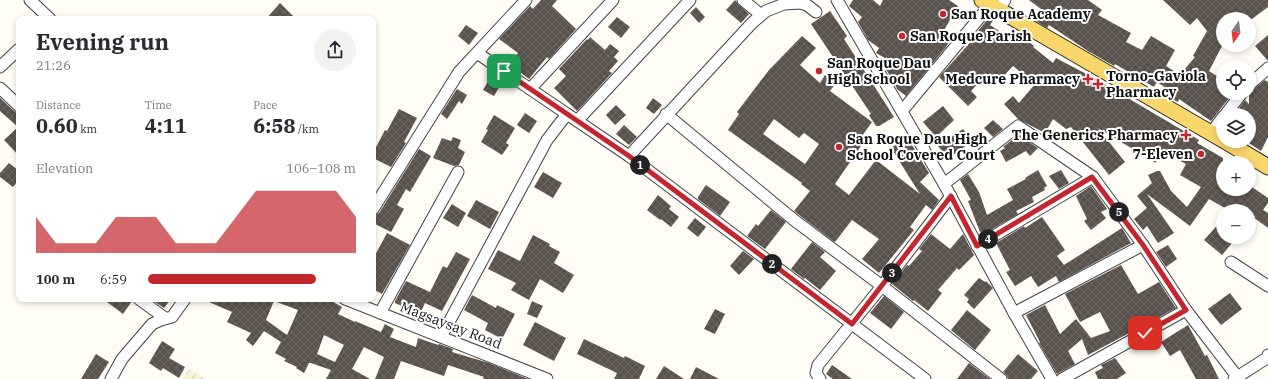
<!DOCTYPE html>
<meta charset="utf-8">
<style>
body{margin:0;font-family:"IBM Plex Serif",serif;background:#f2f2f3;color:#2b2b33;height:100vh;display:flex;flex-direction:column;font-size:15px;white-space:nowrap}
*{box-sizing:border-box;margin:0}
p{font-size:13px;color:#7c7c81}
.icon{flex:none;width:22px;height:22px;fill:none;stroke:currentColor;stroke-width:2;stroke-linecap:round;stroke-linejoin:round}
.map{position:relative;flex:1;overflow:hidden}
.panel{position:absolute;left:16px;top:16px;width:360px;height:286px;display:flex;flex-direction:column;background:#fff;border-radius:8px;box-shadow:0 2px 6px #0003}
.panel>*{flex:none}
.needle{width:26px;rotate:194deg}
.controls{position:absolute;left:1216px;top:12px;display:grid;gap:8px}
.controls a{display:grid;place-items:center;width:40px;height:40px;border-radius:50%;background:#fff;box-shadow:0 2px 6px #0003;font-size:20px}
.pin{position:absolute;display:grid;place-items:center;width:34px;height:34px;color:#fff;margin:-17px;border-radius:8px;box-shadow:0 2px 6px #0006}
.km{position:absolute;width:20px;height:20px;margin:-10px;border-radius:50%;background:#222;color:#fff;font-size:11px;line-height:20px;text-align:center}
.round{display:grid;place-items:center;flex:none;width:42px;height:42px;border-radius:21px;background:#f2f2f3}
.overview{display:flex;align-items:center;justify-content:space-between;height:68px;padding:0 20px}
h1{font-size:22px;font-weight:700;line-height:30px}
.stats{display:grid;grid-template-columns:repeat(3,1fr);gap:6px;height:68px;padding:4px 20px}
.stats div{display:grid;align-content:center}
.stats b{font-size:20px;font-weight:700}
.stats small{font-size:11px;font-weight:400}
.stats p{font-size:11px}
.chart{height:112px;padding:8px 20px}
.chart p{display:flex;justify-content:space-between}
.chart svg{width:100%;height:72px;margin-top:4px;fill:#c4262e;opacity:.7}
ul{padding:0 20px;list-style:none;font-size:13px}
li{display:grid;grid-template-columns:64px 48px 1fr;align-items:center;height:30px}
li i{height:10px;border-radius:5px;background:#c4262e}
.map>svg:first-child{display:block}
.farmland{fill:url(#farmland-furrows)}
.building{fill:url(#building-cross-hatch);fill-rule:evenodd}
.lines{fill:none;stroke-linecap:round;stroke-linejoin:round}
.minor-casing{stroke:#444;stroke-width:13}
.major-casing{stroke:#222;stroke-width:17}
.minor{stroke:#fff;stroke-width:11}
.major{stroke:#f9d66b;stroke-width:15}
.route-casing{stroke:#fff;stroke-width:8}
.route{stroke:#c4262e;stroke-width:5}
.poi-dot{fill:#c4262e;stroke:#fff;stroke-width:1.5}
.labels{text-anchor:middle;stroke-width:4;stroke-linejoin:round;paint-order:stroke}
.poi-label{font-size:14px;font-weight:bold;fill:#111;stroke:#fff;text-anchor:start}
.street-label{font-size:14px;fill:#111;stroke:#fff}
</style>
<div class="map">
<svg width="1268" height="379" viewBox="0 0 1268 379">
<defs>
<pattern id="farmland-furrows" width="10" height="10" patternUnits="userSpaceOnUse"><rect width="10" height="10" fill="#f6f3d4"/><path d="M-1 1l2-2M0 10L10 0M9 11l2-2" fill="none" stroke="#d2cfb5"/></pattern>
<pattern id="building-cross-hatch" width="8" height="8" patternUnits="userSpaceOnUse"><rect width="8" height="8" fill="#5a524d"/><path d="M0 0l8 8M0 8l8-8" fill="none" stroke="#6d6662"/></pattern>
</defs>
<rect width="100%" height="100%" fill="#fffdf5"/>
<!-- farmland -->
<polygon class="farmland" points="189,369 206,379 183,379"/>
<!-- building -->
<g class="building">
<polygon points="541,0 557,0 552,6 576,29 549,59 547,57 529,79 510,64 518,53 499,39 530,6 533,9"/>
<polygon points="735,0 739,5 749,14 741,23 726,10"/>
<polygon points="853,0 873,0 880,6 883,0 949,0 958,6 943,32 952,37 946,47 906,96 897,89 894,82 881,62 885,58 876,53 879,48 868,40 858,22 862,17 849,6"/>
<polygon points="1029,0 1088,0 1102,10 1098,15 1131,33 1126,42 1142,50 1151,36 1175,50 1166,66 1180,75 1195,57 1193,56 1207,31 1197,18 1190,25 1163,0 1268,0 1268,7 1252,19 1223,19 1223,44 1209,71 1223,80 1223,93 1233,93 1211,121 1179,99 1178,102 1168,97 1171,91 1157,82 1154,87 1115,64 1114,66 1088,51 1049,25 1047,28 1034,20 1041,9"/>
<polygon points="280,3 296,19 266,19"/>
<polygon points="696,7 705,17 699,23 690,13"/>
<polygon points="830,11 847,36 844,39 894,117 879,126 876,126 869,115 871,114 811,24"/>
<polygon points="990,16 994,19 990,25 1014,41 1019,34 1034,46 1033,47 1053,63 1056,58 1094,78 1199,140 1197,143 1223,158 1223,189 1249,189 1249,185 1268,198 1268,203 1263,210 1268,213 1268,228 1249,214 1249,211 1230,211 1209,199 1190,226 1147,194 1174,233 1158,243 1147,226 1143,230 1134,219 1147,208 1137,196 1152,183 1148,175 1157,171 1160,171 1171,191 1187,207 1201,187 1180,175 1186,164 1162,151 1156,162 1155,161 1156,163 1098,128 1125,162 1109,175 1071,127 1066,129 1053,119 1045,133 1018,119 1004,104 1013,96 1019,103 1035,84 1013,66 997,83 987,74 971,91 977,97 968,106 939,77 976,36 975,35"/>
<polygon points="617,17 630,27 621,38 608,27"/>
<polygon points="466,25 478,33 469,45 458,36"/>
<polygon points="1268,35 1268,61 1255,46"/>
<path d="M 802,36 L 816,48 L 800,65 L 820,83 L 825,75 L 836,83 L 830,91 L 872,122 L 859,140 L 863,143 L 835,184 L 849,195 L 876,160 L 920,194 L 891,148 L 907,137 L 929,173 L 920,182 L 939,200 L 932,210 L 926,205 L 910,227 L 914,230 L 879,273 L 862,259 L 879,239 L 852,220 L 835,242 L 833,241 L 794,211 L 810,191 L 801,184 L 802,183 L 728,130 L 739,114 L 737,112 L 769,70 ZM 774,119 L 799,138 L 804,133 L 819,144 L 805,164 L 763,134 Z"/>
<polygon points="590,37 605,50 610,44 619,51 614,57 618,61 609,71 612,73 577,111 554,88 566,76 559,69 587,39 588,40"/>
<polygon points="491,76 502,82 494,96 483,90"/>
<polygon points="1265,80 1268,82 1268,137 1261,151 1249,143 1249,115 1234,115 1245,100 1249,104 1249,95 1251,91"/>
<polygon points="457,89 467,95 462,104 459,101 447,119 441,114"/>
<polygon points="0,98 14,111 19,113 19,156 4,140 18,127 0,111"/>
<polygon points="653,98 662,105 654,114 646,108"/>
<polygon points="616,105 626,115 615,125 606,115"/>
<polygon points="943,106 954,120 936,137 923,122"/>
<polygon points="399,109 417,118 404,142 406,143 391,167 373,158 373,153 385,130 387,131"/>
<polygon points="525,113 537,121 529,133 517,125"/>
<polygon points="494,115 515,128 506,143 509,145 502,155 481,142 488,130 486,129"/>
<polygon points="993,120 1003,129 993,137 984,128"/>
<polygon points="624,125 637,137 629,145 616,134"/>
<polygon points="963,129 972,141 948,159 938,146"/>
<polygon points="1019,135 1038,148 1030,156 1026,151 1006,162 1000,151 1005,148 1003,147 1013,139 1014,140"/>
<polygon points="453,137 461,140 458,148 465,152 459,165 454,166 433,158 442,138 451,141"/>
<polygon points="419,149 431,156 410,192 406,189 397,205 404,209 391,232 373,223 373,216 379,213"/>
<polygon points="9,163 19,171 19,180 13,187 0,177 0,173"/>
<polygon points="1038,170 1047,186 1044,188 1045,190 1032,197 1034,202 1016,211 1018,214 989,231 988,229 980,232 968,201 971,200 960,180 968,174 979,192 987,215 1013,200 1007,189 1026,179 1025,178"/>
<polygon points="1061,170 1069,183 1059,189 1049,176"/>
<polygon points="543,172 562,183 553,198 534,187"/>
<polygon points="706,185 730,202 720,216 698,199 698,197"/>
<polygon points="1091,186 1107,209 1101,212 1106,218 1091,230 1084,221 1087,219 1076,196"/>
<polygon points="658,195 671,206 669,209 679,217 671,227 661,219 660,220 647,210"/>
<polygon points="476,200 499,212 490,229 467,216"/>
<polygon points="452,204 466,213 458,227 443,218"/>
<polygon points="771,210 786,222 765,249 747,236 756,224 758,226"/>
<polygon points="1042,217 1065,250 1057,256 1064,265 1122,228 1131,243 1059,282 1056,276 1038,287 1031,276 1015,286 1006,272 1010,270 996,243 1024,226 1025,228"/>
<polygon points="695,218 706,227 698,237 687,228"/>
<polygon points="1223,219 1223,237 1237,237 1222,255 1204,240"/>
<polygon points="387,233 410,245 382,294 373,289 373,259"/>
<polygon points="931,234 950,249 963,234 974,255 959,270 957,268 938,290 942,293 928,311 914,300 913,301 892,284 907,265 909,266 922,251 919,249"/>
<polygon points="533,235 550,244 549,246 560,252 554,263 574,275 563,293 540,279 529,300 511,290 516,283 488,269 498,250 520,261"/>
<polygon points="812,242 825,252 820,257 836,271 820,290 805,278 804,279 791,269"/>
<polygon points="1168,245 1177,259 1166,267 1156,252"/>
<polygon points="743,251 754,259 739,275 730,266"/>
<polygon points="456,252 470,259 442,311 425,303 420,314 395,303 395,301 406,281 430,292 443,266 447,268"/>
<polygon points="1121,265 1138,294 1159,282 1176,308 1088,355 1082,339 1068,351 1075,364 1057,374 1039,343 1040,342 1026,315 1045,305 1060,334 1076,319 1091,338 1110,331 1100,312 1080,322 1065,294"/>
<polygon points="979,278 985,282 986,281 993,288 974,309 967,302 969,299 964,295"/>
<polygon points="1230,293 1242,309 1221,325 1208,309"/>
<polygon points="472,295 496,308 497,305 515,314 502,339 485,330 488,323 464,310"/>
<polygon points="884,296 904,312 891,329 870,313"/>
<polygon points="103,299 132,299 132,301 123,314"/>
<polygon points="151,299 171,299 164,308"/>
<path d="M 202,299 L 226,299 L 235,302 L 235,299 L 328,299 L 342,307 L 338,314 L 355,322 L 355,321 L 381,332 L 385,324 L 394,329 L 390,337 L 416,347 L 418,338 L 438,345 L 439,344 L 453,349 L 452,352 L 489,363 L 528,379 L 483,379 L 484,377 L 448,365 L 444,376 L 401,361 L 394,379 L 375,379 L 384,357 L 364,347 L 352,369 L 370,379 L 326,379 L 331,370 L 311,363 L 309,363 L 304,373 L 296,368 L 297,367 L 284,361 L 286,359 L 275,353 L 281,342 L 264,331 L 253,346 L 246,340 L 251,333 L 227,322 L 232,312 ZM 274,301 L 298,310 L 287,335 L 266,320 ZM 324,335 L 344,345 L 335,362 L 317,354 Z"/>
<polygon points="532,301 543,306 537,318 527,314"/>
<polygon points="715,309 725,314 715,334 704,329"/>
<polygon points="967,310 991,330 975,350 951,330"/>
<polygon points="535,322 566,338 554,361 523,345"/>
<polygon points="1188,325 1205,356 1207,355 1219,379 1196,379 1180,350 1170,356 1161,342"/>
<polygon points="584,339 624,358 625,356 645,366 639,379 614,379 617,373 577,354"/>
<polygon points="162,341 175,349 169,358 185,367 179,378 163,368 161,371 149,363"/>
<polygon points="96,354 109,362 98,379 81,379"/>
<polygon points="1018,354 1038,371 1031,379 1008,379 1007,376 1003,372"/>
<polygon points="1115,358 1126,373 1117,379 1098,379 1095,372 1103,368 1101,365"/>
<polygon points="969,363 990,379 957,379"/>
<polygon points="832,365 852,379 833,379 826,374"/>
<polygon points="664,366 684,379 656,379"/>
<polygon points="696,367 719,379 690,379"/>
</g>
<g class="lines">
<!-- minor casing -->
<g class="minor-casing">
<g id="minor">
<polyline points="30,0 50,19"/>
<polyline points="743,0 761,15"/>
<polyline points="837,0 944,184 1014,313 1052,379"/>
<polyline points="998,9 1005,0"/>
<polyline points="477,53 629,156 925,379"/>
<polyline points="0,67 19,49"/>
<polyline points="1249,85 1268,68"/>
<polyline points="0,88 19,106"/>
<polyline points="530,89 613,0"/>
<polyline points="902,111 990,5"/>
<polyline points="666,114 794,220 882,286 1001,379"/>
<polyline points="1225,115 1242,93"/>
<polyline points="577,121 690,0"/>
<polyline points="1211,133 1223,117"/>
<polyline points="629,156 752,23 766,11 784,4 800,3 807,5 816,12"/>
<polyline points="944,184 1018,126 1093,177 1143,245 1186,310 1239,379"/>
<polyline points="373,209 459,72 526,0"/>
<polyline points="977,246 1093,177"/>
<polyline points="1231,262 1268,286"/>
<polyline points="139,299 165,318"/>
<polyline points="345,299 547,379"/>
<polyline points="380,313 458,172"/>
<polyline points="1014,313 1143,245"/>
<polyline points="441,337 547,140 567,114"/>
<polyline points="111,379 122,359 152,324 161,320 172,317 185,299"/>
<polyline points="820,379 816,373 818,365 882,286 951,196"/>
<polyline points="1062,379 1186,310"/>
<polyline points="1234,379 1267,358 1268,355"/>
</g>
</g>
<!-- major casing -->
<g class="major-casing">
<g id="major">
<polyline points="982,0 1223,140"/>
<polyline points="1225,141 1268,167"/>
</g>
</g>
<!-- minor -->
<use href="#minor" class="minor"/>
<!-- major -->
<use href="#major" class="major"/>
</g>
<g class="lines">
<!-- route casing -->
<g class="route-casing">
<polyline id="route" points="504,71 629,156 852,324 951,196 977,246 1092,177 1143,245 1186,310 1145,333"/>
</g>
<!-- route -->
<use href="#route" class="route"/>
</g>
<!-- markers -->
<g class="poi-dot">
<circle cx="943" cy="14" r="4"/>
<circle cx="902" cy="36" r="4"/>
<circle cx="819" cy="71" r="4"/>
<path d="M1086 73h4v4h4v4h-4v4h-4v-4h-4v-4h4z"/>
<path d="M1096 78h4v4h4v4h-4v4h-4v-4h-4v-4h4z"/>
<path d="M1184 129h4v4h4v4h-4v4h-4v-4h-4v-4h4z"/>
<circle cx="839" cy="147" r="4"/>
<circle cx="1201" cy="154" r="4"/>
</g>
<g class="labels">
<!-- poi labels -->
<g class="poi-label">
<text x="951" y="19">San Roque Academy</text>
<text x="910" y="41">San Roque Parish</text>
<text x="827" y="68">San Roque Dau<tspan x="827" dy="16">High School</tspan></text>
<text x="1106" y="81">Torno-Gaviola<tspan x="1106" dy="16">Pharmacy</tspan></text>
<text x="1080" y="84" text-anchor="end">Medcure Pharmacy</text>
<text x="1178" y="140" text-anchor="end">The Generics Pharmacy</text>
<text x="847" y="144">San Roque Dau High<tspan x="847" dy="16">School Covered Court</tspan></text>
<text x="1193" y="159" text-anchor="end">7-Eleven</text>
</g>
<!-- street labels -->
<g class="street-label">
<text transform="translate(451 325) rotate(21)" y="5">Magsaysay Road</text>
</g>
</g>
</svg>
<div class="controls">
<a><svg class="needle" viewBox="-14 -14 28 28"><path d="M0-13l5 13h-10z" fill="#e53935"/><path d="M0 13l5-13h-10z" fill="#7c7c81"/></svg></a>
<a><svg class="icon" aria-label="locate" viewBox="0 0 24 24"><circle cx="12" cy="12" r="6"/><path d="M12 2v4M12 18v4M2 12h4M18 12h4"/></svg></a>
<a><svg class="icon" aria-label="layers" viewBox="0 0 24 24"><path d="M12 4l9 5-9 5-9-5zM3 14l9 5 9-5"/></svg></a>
<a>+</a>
<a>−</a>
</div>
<div class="pin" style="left:504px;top:71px;background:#1e9e55"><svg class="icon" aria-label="arrive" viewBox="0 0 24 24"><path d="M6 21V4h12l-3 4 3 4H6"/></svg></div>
<div class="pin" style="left:1145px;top:333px;background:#d93025"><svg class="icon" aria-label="check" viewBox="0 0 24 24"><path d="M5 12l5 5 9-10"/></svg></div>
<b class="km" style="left:640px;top:165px">1</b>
<b class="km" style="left:772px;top:264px">2</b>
<b class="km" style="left:892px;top:273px">3</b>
<b class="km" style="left:988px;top:239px">4</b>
<b class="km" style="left:1119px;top:212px">5</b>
<section class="panel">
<div class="overview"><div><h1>Evening run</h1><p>21:26</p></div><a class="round"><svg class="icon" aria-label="share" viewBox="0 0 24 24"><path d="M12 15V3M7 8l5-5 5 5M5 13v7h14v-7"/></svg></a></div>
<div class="stats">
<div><p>Distance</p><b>0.60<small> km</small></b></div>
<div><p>Time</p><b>4:11</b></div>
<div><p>Pace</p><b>6:58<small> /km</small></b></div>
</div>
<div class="chart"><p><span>Elevation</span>106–108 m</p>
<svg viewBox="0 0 160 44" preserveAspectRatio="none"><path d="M0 44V22L10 38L20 38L30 38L40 22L50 22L60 22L70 38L80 38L90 38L100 22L110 6L120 6L130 6L140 6L150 6L160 22V44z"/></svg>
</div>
<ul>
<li><b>100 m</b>6:59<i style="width:81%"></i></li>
</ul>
</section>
</div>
